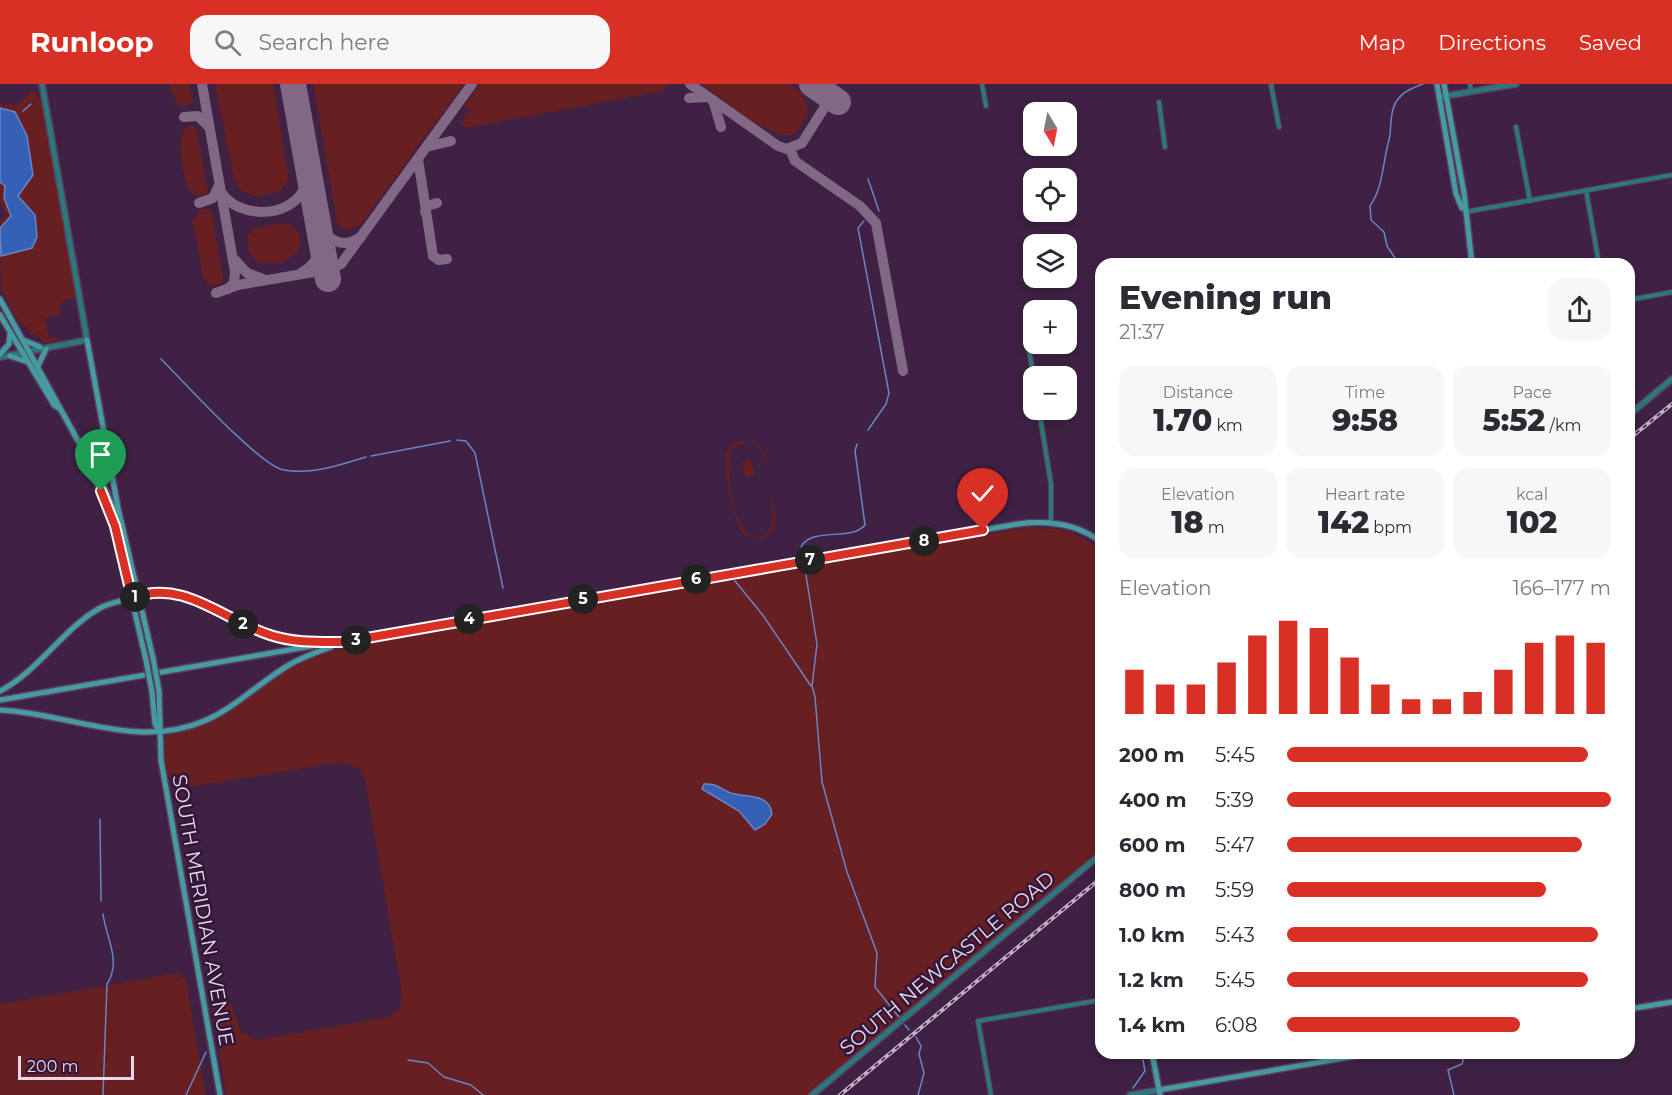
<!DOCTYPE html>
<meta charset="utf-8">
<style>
body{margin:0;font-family:Montserrat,sans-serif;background:#f7f7f7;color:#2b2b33;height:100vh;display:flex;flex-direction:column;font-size:22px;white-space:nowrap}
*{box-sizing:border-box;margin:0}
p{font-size:20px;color:#7c7c81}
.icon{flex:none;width:33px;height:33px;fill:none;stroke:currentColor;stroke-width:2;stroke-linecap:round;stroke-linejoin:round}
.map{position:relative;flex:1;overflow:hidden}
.sheet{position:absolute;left:1095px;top:174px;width:540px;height:801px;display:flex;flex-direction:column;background:#fff;border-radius:18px;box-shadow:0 3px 9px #0003}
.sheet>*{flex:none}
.needle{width:39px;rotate:170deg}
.tools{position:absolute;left:1023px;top:18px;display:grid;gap:12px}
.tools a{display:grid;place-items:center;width:54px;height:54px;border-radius:12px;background:#fff;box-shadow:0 3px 9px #0003;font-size:30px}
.scale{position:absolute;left:18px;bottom:15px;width:116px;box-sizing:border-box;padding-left:6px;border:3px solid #e9d7ec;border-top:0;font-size:16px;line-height:21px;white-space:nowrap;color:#e9d7ec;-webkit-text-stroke:4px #331738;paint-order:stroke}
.pin{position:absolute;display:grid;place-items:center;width:51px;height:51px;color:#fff;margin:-62px -26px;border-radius:50% 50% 50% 0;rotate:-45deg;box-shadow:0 0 6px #0007}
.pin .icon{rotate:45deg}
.km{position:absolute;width:30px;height:30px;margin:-15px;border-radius:50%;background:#222;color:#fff;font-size:16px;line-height:30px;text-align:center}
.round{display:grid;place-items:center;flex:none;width:63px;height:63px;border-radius:18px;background:#f7f7f7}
.overview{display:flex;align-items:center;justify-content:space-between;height:102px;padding:0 24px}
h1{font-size:33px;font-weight:800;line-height:45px}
.figures{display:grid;grid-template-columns:repeat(3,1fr);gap:9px;height:102px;padding:6px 24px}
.figures div{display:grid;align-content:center;border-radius:15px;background:#f7f7f7;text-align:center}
.figures b{font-size:30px;font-weight:800}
.figures small{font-size:16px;font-weight:400}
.figures p{font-size:16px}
.chart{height:168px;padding:12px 24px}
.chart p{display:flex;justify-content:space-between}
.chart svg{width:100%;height:108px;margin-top:6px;stroke:#d93025;stroke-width:6}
ul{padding:0 24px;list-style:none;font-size:20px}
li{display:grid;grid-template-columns:96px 72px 1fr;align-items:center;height:45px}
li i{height:15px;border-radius:8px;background:#d93025}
header{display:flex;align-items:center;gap:36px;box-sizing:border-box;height:84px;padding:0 30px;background:#d93025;color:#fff}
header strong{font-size:28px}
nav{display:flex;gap:33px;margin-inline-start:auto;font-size:21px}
.search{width:420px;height:54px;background:#f7f7f7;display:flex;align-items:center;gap:15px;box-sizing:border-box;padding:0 21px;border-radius:18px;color:#7c7c81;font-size:22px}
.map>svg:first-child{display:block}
.green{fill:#671f22;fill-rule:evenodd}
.water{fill:#3461b6;stroke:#6a84c6;stroke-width:1.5}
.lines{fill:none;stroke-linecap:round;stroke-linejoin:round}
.stream{stroke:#6a84c6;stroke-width:1.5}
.taxiway{stroke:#816885;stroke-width:10}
.runway{stroke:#816885;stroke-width:26}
.minor-casing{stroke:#593e5e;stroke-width:6}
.tertiary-casing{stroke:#593e5e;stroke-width:8}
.secondary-casing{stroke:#593e5e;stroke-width:8}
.minor{stroke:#2c777c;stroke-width:4}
.tertiary{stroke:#2c777c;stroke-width:5}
.secondary{stroke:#459ba1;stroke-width:5}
.rail-casing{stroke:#c4afc7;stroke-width:4}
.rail{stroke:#331738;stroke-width:1.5;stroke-dasharray:4.5;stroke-linecap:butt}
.secondary-bridge-casing{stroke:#593e5e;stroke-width:8;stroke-linecap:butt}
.secondary-bridge{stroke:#459ba1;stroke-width:5}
.route-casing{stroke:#fff;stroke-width:12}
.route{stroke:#d93025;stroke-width:8}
.labels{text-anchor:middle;stroke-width:5;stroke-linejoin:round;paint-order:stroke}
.street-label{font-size:20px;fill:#e9d7ec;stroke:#331738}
</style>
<header>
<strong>Runloop</strong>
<div class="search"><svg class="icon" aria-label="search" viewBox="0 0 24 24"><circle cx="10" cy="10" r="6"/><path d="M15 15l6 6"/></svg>Search here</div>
<nav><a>Map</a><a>Directions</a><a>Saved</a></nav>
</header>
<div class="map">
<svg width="1672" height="1011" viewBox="0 0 1672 1011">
<rect width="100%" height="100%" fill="#3e2143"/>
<!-- green -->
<g class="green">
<polygon points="169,0 189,0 192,19 183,22 176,19"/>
<polygon points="215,0 273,0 289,96 279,108 256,113 241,106 234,95"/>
<polygon points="313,0 464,0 361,140 347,146 338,143"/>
<polygon points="480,0 668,0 668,1 663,7 466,44 461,39 469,26 464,22"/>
<path d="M 701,0 L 789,0 L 803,10 L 809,29 L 795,50 C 773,59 720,14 701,0 Z"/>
<polygon points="31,8 36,8 43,20 76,212 60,219 60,231 50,232 45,236 49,254 66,255 44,259 41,254 30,250 28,245 18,237 1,205 0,135 7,131 0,118 0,19 5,21 11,19 16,22"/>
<path d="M 196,42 L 208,109 L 201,112 L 192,110 C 183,98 175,53 186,43 Z"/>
<polygon points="201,125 211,125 224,199 215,202 209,200 203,194 193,137"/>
<path d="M 282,139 C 298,140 304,154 298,168 L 281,179 L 258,178 L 249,169 L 247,151 L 255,144 Z"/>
<path d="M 742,357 L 757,359 L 766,372 L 776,438 L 772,448 L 760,455 L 745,452 C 734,443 723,387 726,373 C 727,364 734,359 742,357 ZM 746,358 C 753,359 758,361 762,367 C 769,380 777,435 770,446 C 734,480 723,379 732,365 Z"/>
<polygon points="751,376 754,391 745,393 742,378"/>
<path d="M 1029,443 L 1066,446 L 1101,464 L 1101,616 L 1096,657 L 1101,703 L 1101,769 L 809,1011 L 226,1011 L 213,927 L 219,917 L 231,920 L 241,948 L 256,956 L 389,933 L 400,924 L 402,910 L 365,695 L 359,684 L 343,678 L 176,705 C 166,697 161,661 167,650 L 202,639 L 288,584 L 329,567 Z"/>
<polygon points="178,889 186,896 206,1011 0,1011 0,920"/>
</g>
<!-- water -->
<g class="water">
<polygon points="0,24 15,28 27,52 33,91 18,112 35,131 37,153 32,164 1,172 0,144 11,132 4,114 5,102 0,98"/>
<path d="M 704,700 C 717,699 720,705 731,709 C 746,714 769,708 772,730 L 765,740 L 755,746 L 739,727 L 702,705 Z"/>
</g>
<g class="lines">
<!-- stream -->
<g class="stream">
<polyline points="23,27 31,20"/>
<polyline points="868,95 879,127"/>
<polyline points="864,137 858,144 889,309 886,320 868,346"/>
<path d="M 1399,180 L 1387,162 L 1384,148 L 1371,136 L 1370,122 C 1383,104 1383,77 1389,56 C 1392,44 1389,29 1396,18 C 1402,8 1412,4 1423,0"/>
<path d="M 161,275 C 182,296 261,383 284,386 C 312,391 340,381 366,373"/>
<polyline points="457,356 466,357 475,369 503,504"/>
<polyline points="371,372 450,357"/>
<path d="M 801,463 C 812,442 851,458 865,441 L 855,367 L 857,360"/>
<polyline points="802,468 803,471"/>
<polyline points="805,485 817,560 812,602 815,613 822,698 847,788 877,869 875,903 899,933"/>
<polyline points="735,497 762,530 811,602"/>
<polyline points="100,735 101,817"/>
<polyline points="905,941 909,946"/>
<polyline points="916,953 921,962 919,970 924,989 918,1011"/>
<polyline points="408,976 428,979 444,993 471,1001 483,1011"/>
<polyline points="1133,1004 1145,987 1143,976"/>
<path d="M 103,1011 L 107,900 C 122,877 106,854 103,830"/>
<polyline points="186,1011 206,968"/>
<polyline points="1454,1011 1448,986 1462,980 1465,969"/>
</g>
<!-- taxiway -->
<g class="taxiway">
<polyline points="202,0 235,188 234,199 228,205"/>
<polyline points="690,0 778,62 787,65 802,59 831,13"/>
<polyline points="689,14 708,13"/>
<polyline points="713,16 721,43"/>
<polyline points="184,33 198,32 209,43"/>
<polyline points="426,63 451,57"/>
<polyline points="790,65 795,77 860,122 876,139 903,287"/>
<polyline points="418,75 433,172 439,176 447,175"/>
<path d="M 222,109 C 238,134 287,135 303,107 C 309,96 307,84 306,71"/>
<polyline points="199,119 213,114 219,101"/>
<polyline points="425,128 427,122 437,119"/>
<path d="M 318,138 C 327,156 342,166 361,153"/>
<polyline points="235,176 247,189 263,195"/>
<path d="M 302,188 C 316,181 321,169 320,154"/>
<polyline points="216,209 238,201 326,186 341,180 472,0"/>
</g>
<!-- runway -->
<g class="runway">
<polyline points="293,0 328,195"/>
<polyline points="812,0 838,18"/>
</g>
<!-- minor casing -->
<g class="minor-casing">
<g id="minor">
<polyline points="982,0 986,22"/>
<polyline points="1271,0 1279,43"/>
<polyline points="1470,0 1471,8"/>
<polyline points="1159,18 1165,63"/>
<polyline points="1516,43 1530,117"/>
<polyline points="1586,106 1599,180"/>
<polyline points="1465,128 1672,91"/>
<polyline points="1629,216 1672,208"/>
<polyline points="1029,266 1034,295"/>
<polyline points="1039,326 1051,400 1051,438"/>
<polyline points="991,1011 978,937 1101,916"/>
</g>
</g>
<!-- tertiary casing -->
<g class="tertiary-casing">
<g id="tertiary">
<polyline points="1439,13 1516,0"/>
<polyline points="0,273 87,256 42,0"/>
<polyline points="1629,331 1672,295"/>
<polyline points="812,1011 1101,770"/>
<polyline points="1130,1011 1159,1006"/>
</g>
</g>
<!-- secondary casing -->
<g class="secondary-casing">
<g id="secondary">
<polyline points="1437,0 1456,110 1462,124"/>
<polyline points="1444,0 1464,109 1472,180"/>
<polyline points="0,215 88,375 94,381 117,432"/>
<polyline points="0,231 54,321 60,325"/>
<polyline points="23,256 40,263"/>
<polyline points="87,256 118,424 153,574"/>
<polyline points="0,270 9,260 10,249"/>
<polyline points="10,272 28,278"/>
<polyline points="38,282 46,265"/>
<polyline points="88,377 115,443 146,576"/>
<path d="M 0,607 C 39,587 65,542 102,523 C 112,518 123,517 133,514 C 189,496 220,535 269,551 C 288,557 308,557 328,558"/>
<polyline points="159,607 161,676 220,1011"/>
<polyline points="152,608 155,640 159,646"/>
<path d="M 0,616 L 1018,440 C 1048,436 1076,439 1101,458"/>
<path d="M 0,626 C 68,629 137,666 204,637 C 235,624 260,598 289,581 C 302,573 317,568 331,563"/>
<polyline points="1101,644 1101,670"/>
<polyline points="1629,925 1672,918"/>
<polyline points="1152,969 1160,1011"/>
<polyline points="1159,1006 1373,969"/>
</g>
</g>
<!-- minor -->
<use href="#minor" class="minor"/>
<!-- tertiary -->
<use href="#tertiary" class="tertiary"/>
<!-- secondary -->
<use href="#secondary" class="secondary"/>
<!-- rail casing -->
<g class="rail-casing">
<g id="rail">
<polyline points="1629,355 1672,320"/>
<polyline points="840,1011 1101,794"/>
</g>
</g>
<!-- rail -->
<use href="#rail" class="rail"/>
<!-- secondary-bridge casing -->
<g class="secondary-bridge-casing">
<g id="secondary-bridge">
<polyline points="153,574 159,607"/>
<polyline points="146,576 152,608"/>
</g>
</g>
<!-- secondary-bridge -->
<use href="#secondary-bridge" class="secondary-bridge"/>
</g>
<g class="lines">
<!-- route casing -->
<g class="route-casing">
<path id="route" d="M 101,407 L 115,442 L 132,514 C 184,494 223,536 270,551 C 294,559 319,558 344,558 L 983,446"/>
</g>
<!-- route -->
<use href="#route" class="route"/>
</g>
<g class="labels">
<!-- street labels -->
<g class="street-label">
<text transform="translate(203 826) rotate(80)" y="7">SOUTH MERIDIAN AVENUE</text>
<text transform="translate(947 879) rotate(-40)" y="7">SOUTH NEWCASTLE ROAD</text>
</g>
</g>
</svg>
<div class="tools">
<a><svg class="needle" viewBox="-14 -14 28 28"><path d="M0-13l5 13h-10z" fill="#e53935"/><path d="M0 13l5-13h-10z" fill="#7c7c81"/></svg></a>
<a><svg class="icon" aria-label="locate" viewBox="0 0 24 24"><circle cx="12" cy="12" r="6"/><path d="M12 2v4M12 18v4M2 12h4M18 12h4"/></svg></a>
<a><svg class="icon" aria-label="layers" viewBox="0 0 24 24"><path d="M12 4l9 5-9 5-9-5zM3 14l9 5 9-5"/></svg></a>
<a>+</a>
<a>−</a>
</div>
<div class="scale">200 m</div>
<div class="pin" style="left:101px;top:407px;background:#1e9e55"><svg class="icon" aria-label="arrive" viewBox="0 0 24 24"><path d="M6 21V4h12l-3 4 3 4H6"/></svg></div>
<div class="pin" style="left:983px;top:446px;background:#d93025"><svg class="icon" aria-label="check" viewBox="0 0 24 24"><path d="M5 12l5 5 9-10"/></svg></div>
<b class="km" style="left:135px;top:513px">1</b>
<b class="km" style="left:243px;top:540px">2</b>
<b class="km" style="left:356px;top:556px">3</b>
<b class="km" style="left:469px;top:535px">4</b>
<b class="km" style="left:583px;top:515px">5</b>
<b class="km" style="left:696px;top:495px">6</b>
<b class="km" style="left:810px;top:476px">7</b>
<b class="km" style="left:924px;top:457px">8</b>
<section class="sheet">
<div class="overview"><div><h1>Evening run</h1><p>21:37</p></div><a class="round"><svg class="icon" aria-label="share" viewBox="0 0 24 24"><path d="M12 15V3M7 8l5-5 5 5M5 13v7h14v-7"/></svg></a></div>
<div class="figures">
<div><p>Distance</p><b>1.70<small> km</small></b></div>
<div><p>Time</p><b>9:58</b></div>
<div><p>Pace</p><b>5:52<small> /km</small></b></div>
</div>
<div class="figures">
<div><p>Elevation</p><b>18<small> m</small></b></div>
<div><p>Heart rate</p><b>142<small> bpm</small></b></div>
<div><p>kcal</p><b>102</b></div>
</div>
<div class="chart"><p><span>Elevation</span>166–177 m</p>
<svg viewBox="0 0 160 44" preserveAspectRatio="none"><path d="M5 44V26M15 44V32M25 44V32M35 44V23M45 44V12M55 44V6M65 44V9M75 44V21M85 44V32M95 44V38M105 44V38M115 44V35M125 44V26M135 44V15M145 44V12M155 44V15"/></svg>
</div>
<ul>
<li><b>200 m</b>5:45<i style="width:93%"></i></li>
<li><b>400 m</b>5:39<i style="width:100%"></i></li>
<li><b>600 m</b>5:47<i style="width:91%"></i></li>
<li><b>800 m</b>5:59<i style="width:80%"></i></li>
<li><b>1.0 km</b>5:43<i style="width:96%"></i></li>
<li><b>1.2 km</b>5:45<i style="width:93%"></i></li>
<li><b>1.4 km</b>6:08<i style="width:72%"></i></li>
</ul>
</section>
</div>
